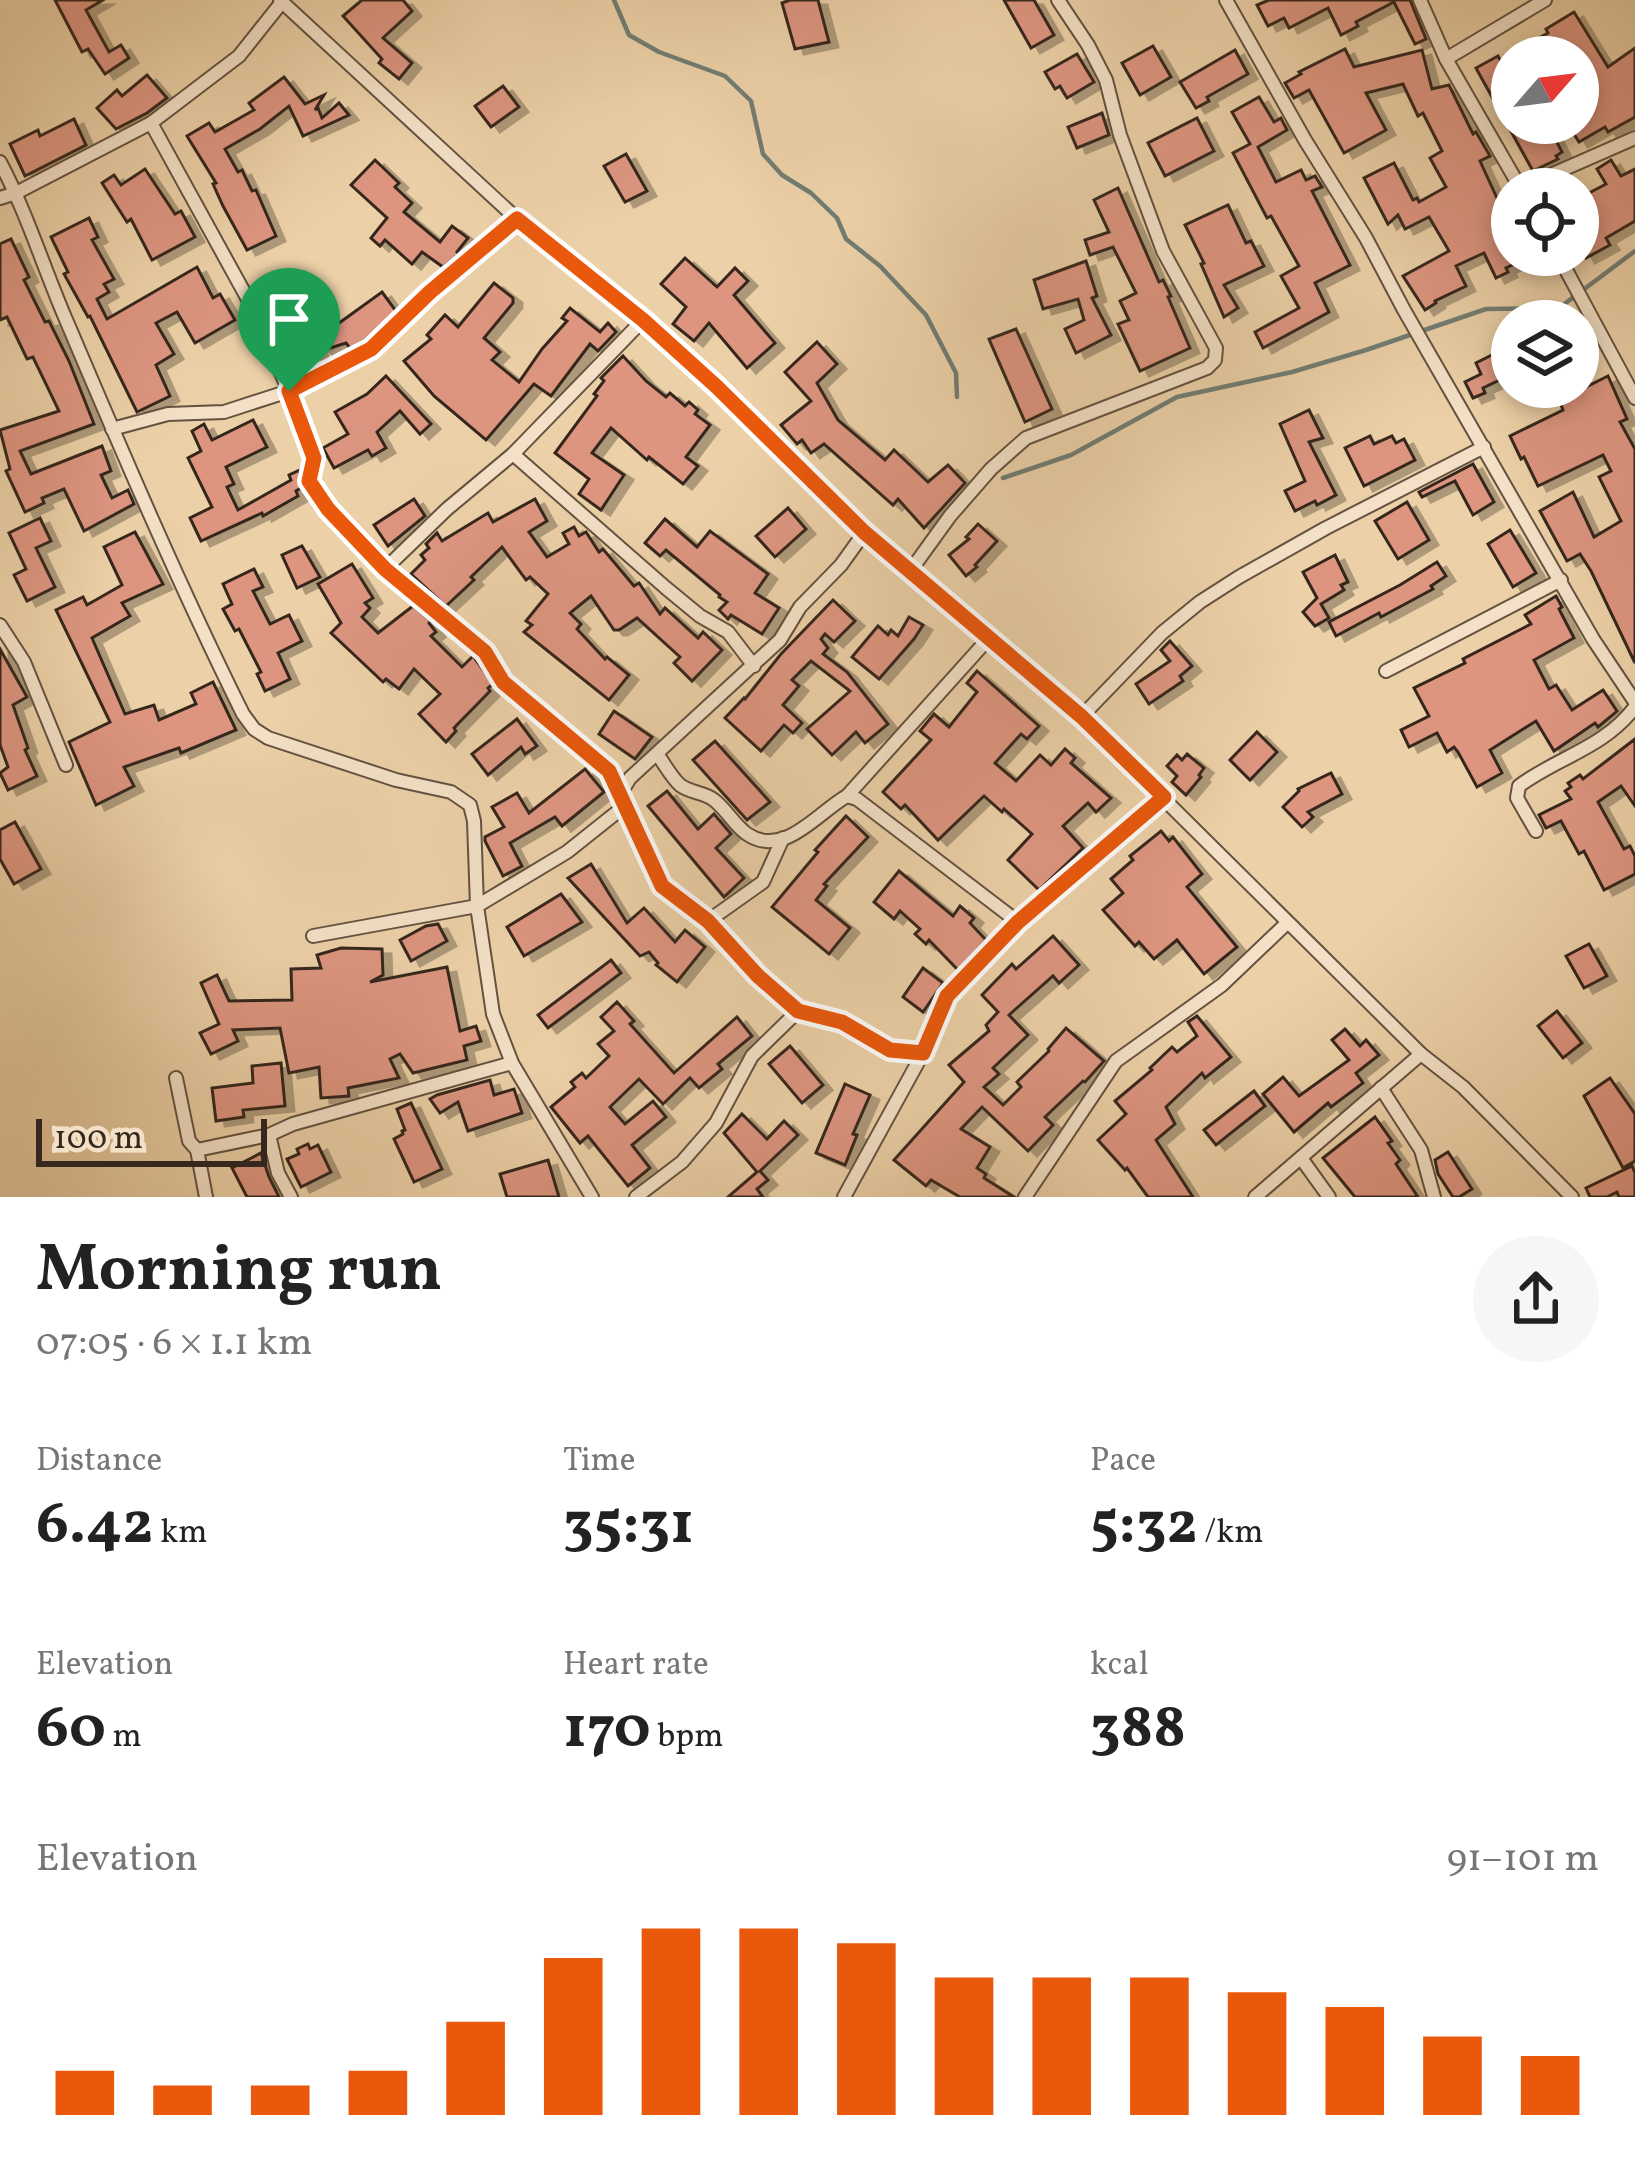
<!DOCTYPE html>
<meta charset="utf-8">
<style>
body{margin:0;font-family:Vollkorn,serif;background:#f6f6f6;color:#222;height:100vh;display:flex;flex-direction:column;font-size:45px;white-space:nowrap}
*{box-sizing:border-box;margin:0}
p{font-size:39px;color:#767676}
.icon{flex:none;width:66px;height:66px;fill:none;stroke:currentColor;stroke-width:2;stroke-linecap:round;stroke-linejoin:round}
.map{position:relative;height:1197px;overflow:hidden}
.side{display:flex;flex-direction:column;background:#fff;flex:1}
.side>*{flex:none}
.needle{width:78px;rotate:62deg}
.controls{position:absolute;left:1491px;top:36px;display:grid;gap:24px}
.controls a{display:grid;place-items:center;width:108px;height:108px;border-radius:50%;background:#fff;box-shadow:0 6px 18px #0003;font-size:60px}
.scale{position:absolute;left:36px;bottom:30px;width:231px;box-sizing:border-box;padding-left:12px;border:6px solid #36281d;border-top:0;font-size:33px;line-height:42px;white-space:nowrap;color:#36281d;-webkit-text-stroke:9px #f3e0c6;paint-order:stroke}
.pin{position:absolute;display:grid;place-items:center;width:102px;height:102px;color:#fff;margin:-123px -51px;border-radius:50% 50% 50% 0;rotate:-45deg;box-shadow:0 0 12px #0007}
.pin .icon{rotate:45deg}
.round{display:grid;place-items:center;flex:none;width:126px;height:126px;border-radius:63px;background:#f6f6f6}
.head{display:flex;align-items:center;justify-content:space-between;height:204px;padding:0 36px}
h1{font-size:66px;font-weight:700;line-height:90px}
.figures{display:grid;grid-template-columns:repeat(3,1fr);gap:18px;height:204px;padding:12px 36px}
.figures div{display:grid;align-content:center}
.figures b{font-size:60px;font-weight:700}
.figures small{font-size:33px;font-weight:400}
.figures p{font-size:33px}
.chart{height:336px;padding:24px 36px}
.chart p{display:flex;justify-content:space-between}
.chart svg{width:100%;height:216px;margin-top:12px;stroke:#ea580c;stroke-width:6}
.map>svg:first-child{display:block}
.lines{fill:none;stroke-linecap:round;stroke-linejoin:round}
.stream{stroke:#717d73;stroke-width:4.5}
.building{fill:#dd9580;stroke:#36281d;stroke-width:3;filter:url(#shadow)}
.minor-casing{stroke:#645240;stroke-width:16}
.minor{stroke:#f3e0c6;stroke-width:12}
.route-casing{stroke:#fff;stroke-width:24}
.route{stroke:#ea580c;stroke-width:15}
</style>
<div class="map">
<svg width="1635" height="1197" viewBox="0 0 1635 1197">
<defs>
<filter id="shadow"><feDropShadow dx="9" dy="5" stdDeviation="0" flood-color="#0004"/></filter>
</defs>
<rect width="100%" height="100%" fill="#ecd0a7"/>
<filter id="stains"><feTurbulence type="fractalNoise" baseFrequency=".00167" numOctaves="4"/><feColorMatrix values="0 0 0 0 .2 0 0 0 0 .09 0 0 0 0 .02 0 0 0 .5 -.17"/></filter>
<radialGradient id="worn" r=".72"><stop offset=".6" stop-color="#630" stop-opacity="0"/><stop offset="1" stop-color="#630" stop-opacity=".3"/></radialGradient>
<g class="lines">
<!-- stream -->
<g class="stream">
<polyline points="614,0 629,35 659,52 725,76 751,101 763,154 782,175 811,193 837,218 846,239 880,266 926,315 956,373 957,397"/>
<polyline points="1003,478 1071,455 1177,397 1292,372 1366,350 1486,309 1559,308 1635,251"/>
</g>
</g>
<!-- building -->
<g class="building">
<polygon points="55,0 103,0 86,10 109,52 121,45 129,58 105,74 88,49 82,52"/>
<polygon points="362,0 403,0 412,11 383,38 412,63 399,79 379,63 382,59 343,16"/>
<polygon points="790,0 818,0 829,42 795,49 782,3"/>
<polygon points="1004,0 1034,0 1054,35 1031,48"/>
<polygon points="1269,0 1410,0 1426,39 1415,44 1394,2 1356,22 1358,26 1341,35 1328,8 1289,28 1284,18 1268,26 1257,5"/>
<polygon points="1574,12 1608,67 1635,48 1635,117 1608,132 1605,127 1579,142 1567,123 1578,123 1578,108 1590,101 1578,82 1578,57 1504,57 1548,33 1546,29"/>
<polygon points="1153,46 1171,77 1140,95 1122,63"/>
<polygon points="1345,49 1354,67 1422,50 1432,89 1449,85 1473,134 1476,132 1490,156 1480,161 1502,209 1512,204 1512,255 1534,255 1506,268 1508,272 1496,278 1484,253 1456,266 1466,286 1435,301 1436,303 1425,310 1403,276 1449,251 1429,217 1405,229 1398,215 1388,224 1364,178 1394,163 1413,200 1417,198 1419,202 1446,187 1430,158 1442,151 1423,113 1418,116 1403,84 1366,93 1386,130 1344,153 1309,90 1294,98 1285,83 1301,74 1299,72"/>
<polygon points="1235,50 1248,74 1207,97 1209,101 1196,108 1180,82"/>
<polygon points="1077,54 1094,82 1067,98 1060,86 1055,89 1045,72"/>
<polygon points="1498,56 1512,83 1512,123 1547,123 1562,152 1556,156 1558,159 1533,171 1476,68"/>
<polygon points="147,75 167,98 147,113 116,129 97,108 117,90 122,96"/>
<polygon points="284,77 305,104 324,95 315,110 318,108 322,118 339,103 349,115 303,136 289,106 260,129 225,149 238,172 242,170 252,191 256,190 276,236 247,250 223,206 213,184 216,183 187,136 209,123 215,132 254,110 249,103"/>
<polygon points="503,86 519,107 491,127 475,106"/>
<polygon points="1259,97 1274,122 1281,118 1287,130 1258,147 1276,182 1301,170 1306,180 1315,176 1322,187 1312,191 1350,265 1315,283 1329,312 1263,348 1255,332 1299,308 1281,276 1299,266 1271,216 1267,218 1233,153 1250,144 1232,112"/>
<polygon points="1102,113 1109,135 1077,148 1068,127"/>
<polygon points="1197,118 1214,151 1165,176 1148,143"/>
<polygon points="74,119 86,145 25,176 10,144 38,130 40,136"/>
<polygon points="626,154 647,191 625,202 604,166"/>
<polygon points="375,160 399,183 395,187 412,203 404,212 440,242 452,226 468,238 457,252 459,254 443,267 422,252 412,264 385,240 380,246 371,238 387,218 351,185"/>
<polygon points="1611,160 1621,176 1635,169 1635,221 1606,238 1610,245 1586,258 1578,243 1578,199 1606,184 1597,169"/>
<polygon points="145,169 175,214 181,211 195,237 152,260 131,219 127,222 102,183 114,175 121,185"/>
<polygon points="1118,188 1159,282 1163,280 1171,296 1168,297 1190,348 1140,371 1118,324 1129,320 1120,301 1136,293 1113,247 1090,255 1085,240 1109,232 1094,200"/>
<polygon points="1228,205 1246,243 1251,241 1264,266 1224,285 1238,308 1224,317 1201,264 1204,263 1185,225"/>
<polygon points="89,218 98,237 92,240 114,279 104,284 109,292 97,299 107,319 197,267 213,298 220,294 235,320 195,343 177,312 156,323 174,354 156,365 170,396 137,412 90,316 88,317 64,274 68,272 51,237"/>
<polygon points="11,239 29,277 24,280 45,322 49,321 69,361 94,424 20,451 31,474 102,446 111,471 101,475 112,498 128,490 134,504 84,531 64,489 42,498 44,503 25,512 6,471 10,469 0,430 59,411 33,357 27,359 7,317 0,320 0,244"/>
<polygon points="685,258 717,287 735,268 748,281 734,295 775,343 747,368 709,323 694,341 673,324 686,307 661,284"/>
<polygon points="1086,261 1097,296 1092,298 1111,335 1076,353 1065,329 1084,320 1078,299 1043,309 1034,280"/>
<polygon points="494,283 513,298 513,303 484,338 500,352 492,360 519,382 542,349 567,321 562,318 570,308 600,332 608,323 616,332 598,351 590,344 551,396 534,384 486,440 434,396 404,361 431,339 427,335 445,315 458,327"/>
<polygon points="382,292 396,311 365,340 350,348 346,343 324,350 316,342 319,352 288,362 279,339 326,324 328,331"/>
<polygon points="1016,329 1052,409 1025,422 989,339"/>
<polygon points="817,342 837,364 817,383 838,420 885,460 894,450 928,482 948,465 965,483 924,528 898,499 893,505 824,444 811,453 802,440 797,444 781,425 811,401 785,372"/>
<polygon points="1512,345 1512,374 1483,388 1485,393 1473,398 1465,382 1481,374 1476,363"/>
<polygon points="623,356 646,381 666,397 670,393 685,406 689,402 698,410 695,414 710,425 686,457 698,466 683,484 649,457 647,460 611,428 592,453 624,475 601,510 579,494 589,479 555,453 597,396 594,394 604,381 601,378"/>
<polygon points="386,376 431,424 420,434 400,411 377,432 386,448 372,456 368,450 334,468 323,448 348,434 335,412 367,394"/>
<polygon points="1608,376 1627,419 1620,422 1635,449 1635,663 1591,571 1580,554 1567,561 1540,511 1573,492 1594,537 1621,521 1599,477 1611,471 1603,455 1538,486 1524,457 1521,459 1510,436 1563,410 1554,387 1582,389"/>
<polygon points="1309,410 1323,438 1309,442 1336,495 1317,505 1315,501 1295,511 1285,491 1305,481 1280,424"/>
<polygon points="253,420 267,447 226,467 234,484 227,487 238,510 291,480 289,475 300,470 299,481 301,488 296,491 298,496 263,516 262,513 201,541 190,518 212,507 188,458 201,451 192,431 204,424 212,440"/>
<polygon points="1370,436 1374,444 1392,436 1396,443 1404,439 1415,460 1364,486 1345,448"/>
<polygon points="1473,464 1494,502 1473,515 1455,481 1422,497 1419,492"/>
<polygon points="414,499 425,516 388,546 374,525"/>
<polygon points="535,499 547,521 529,532 547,557 569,544 563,533 574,527 579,536 586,532 599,552 603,549 634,586 639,583 660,614 665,608 698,638 703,632 722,650 692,681 674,663 680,657 637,618 619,630 614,630 591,596 570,613 581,624 577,629 605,659 607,657 629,675 609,700 524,632 532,625 526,621 548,594 530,577 526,580 502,547 471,577 474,580 446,606 411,574 425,560 421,555 429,548 426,544 437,533 442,541 488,513 493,522"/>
<polygon points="1407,502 1429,540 1398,559 1375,521"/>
<polygon points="788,508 806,529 775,557 756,536"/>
<polygon points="40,518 51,541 36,548 55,587 27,601 14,575 26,569 9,533"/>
<polygon points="665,519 697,547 710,531 768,574 755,593 779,608 762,634 731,615 728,619 719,610 727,602 719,597 720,595 666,550 660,556 645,543"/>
<polygon points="978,524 997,541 975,565 977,567 966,576 949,555 969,539 966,537"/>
<polygon points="1510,530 1536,573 1513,587 1488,544"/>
<polygon points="135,532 163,584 122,603 130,616 92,638 125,714 154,705 159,720 196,704 191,693 213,682 236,730 181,753 179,748 124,767 134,786 96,805 69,742 110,722 56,610 83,597 87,605 122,585 104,547"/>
<polygon points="302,546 320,577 297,588 282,555"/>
<polygon points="1335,555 1348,582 1341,585 1344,590 1321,604 1329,618 1315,626 1303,612 1317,598 1303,572"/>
<polygon points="1437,562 1446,576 1431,586 1433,589 1381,617 1379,613 1336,636 1329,622 1400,585"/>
<polygon points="352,564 373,598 365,603 370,608 362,617 378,633 413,606 431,621 429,623 436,632 431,636 462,667 473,656 493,684 488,688 490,691 454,728 456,731 446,742 419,714 440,694 414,669 399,689 386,679 383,682 331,633 341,623 318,584"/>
<polygon points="254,569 263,587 253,591 270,624 289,615 302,641 278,653 290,679 265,691 257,674 261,672 239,629 235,631 223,609 232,604 223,584"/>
<polygon points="1556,596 1562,607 1559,609 1574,638 1534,660 1549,689 1556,685 1572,710 1603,690 1617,711 1615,713 1598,727 1595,723 1554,751 1536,721 1490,750 1502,773 1477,787 1458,752 1454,747 1447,752 1437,733 1409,747 1401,730 1429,716 1414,688 1465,663 1463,659 1531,624 1525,615"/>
<polygon points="833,600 855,621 834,642 825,634 821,639 828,648 823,654 847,672 888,724 865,743 856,732 832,755 807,729 850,691 811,661 792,680 799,686 783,705 802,723 793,733 784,725 761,751 725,718 744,698 745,699 781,654"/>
<polygon points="909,617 923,625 914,639 879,679 852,657 878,626 888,635 891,630 898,636"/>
<polygon points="1170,641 1192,666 1180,676 1183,681 1149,704 1136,684 1170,661 1161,650"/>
<polygon points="0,649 27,697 13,705 28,748 25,750 37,776 8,790 0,773 8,767 0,745"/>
<polygon points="977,671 1039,726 1027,739 1021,734 995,763 1016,781 1040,755 1051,765 1065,749 1075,758 1071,763 1111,798 1096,812 1088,803 1063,826 1083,848 1039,890 1008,860 1032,834 1004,809 1002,812 984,796 938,840 905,805 901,809 883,792 931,740 920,731 934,714 949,727 977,692 967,683"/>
<polygon points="614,711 652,737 635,759 599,734"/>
<polygon points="517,719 537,746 525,754 521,747 488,775 472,754"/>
<polygon points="1257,732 1277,752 1250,780 1230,760"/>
<polygon points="1635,739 1635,806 1621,786 1598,802 1624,849 1630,846 1635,856 1635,874 1604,890 1584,851 1579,854 1561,821 1546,828 1539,815 1571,799 1565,791 1571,787 1568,783 1580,775 1583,779"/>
<polygon points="715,741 770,802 747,820 693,760"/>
<polygon points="1187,754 1204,768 1199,775 1201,777 1186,795 1172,782 1177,776 1167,766 1177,755 1182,760"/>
<polygon points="585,769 604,792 562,826 555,817 510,843 522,866 503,876 485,841 485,837 504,827 492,807 517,793 529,813"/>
<polygon points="1331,773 1342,794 1308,812 1313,817 1302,827 1283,807 1299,791 1298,789"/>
<polygon points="667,791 698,829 714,814 731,834 716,848 744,878 724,897 648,806"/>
<polygon points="846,816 868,837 824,884 827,886 816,900 850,928 829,954 772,907 818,852 815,850"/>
<polygon points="15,822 41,869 14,884 0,859 0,830"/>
<polygon points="1161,831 1169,841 1173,837 1202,874 1187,887 1237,947 1204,974 1177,940 1154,959 1139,942 1135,946 1103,910 1123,893 1111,879 1133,860 1130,856"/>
<polygon points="591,864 627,923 644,908 675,942 685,930 705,947 677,982 656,965 658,963 649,952 640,956 568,878"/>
<polygon points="899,871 953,916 960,906 974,918 970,923 986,940 958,970 929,940 926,944 915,934 920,929 900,911 894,919 874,902"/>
<polygon points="561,894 582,922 524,956 507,927"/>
<polygon points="438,924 447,941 411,961 400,940 426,926"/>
<polygon points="1053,936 1079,965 1059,983 1053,976 1009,1015 1028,1035 993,1068 999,1074 984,1087 1003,1105 1021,1087 1017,1082 1049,1051 1048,1049 1066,1028 1104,1061 1085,1082 1083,1081 1045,1117 1053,1125 1028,1151 982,1107 961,1129 990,1147 977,1168 986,1174 984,1178 1014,1197 960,1197 931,1180 926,1186 894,1160 964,1082 949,1065 989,1031 986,1025 998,1012 982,995 1012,964 1016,969"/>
<polygon points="1589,944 1607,976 1584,988 1566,956"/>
<polygon points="341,948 382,949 383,975 370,982 447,967 460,1031 476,1026 481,1041 464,1046 467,1060 413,1073 400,1054 390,1059 399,1078 348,1088 349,1096 321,1098 319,1067 289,1073 280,1028 233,1030 238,1041 211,1054 200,1033 219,1024 201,983 217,975 229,1001 292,1000 291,969 321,968 317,955"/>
<polygon points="611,960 621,973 548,1028 538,1015"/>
<polygon points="923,968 943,983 923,1012 903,997"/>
<polygon points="617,1002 634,1021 630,1024 674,1073 737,1017 752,1036 718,1064 722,1069 699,1088 690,1078 663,1104 639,1079 610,1107 625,1124 653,1101 666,1117 632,1145 650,1168 628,1186 588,1136 580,1143 551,1107 575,1087 571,1082 582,1073 586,1078 609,1056 598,1044 614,1031 601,1017"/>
<polygon points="1557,1011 1582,1043 1563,1058 1538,1026"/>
<polygon points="1197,1016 1231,1057 1205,1078 1202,1073 1166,1107 1175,1124 1156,1140 1193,1197 1148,1197 1127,1168 1125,1170 1098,1140 1126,1114 1115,1101 1152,1070 1150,1068 1172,1047 1177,1052 1197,1036 1188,1022"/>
<polygon points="1345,1029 1360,1046 1366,1040 1379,1055 1356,1073 1363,1083 1331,1107 1328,1103 1294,1132 1263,1094 1283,1077 1299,1096 1349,1060 1332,1040"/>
<polygon points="790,1046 823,1085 802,1103 769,1064"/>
<polygon points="281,1063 285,1106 243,1110 244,1117 216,1121 212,1088 253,1083 252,1066"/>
<polygon points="1610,1078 1635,1114 1635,1161 1623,1168 1584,1096"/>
<polygon points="490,1080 494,1095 514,1089 522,1113 468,1131 458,1102 440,1113 430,1099 437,1095"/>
<polygon points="845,1084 870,1095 853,1134 857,1135 845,1165 816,1153"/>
<polygon points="1254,1091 1265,1106 1216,1145 1204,1130"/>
<polygon points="411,1103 442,1169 414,1182 394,1139 403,1134 402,1131 405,1130 397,1109"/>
<polygon points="742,1114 767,1139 784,1121 798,1135 760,1171 768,1180 757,1189 763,1197 728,1197 757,1172 724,1133"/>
<polygon points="1375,1117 1392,1141 1388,1143 1400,1160 1396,1164 1418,1197 1355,1197 1323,1158"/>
<polygon points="308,1144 310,1149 318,1145 331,1172 301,1187 287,1159 299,1154 297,1149"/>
<polygon points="1448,1152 1472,1189 1459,1197 1453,1197 1438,1174 1435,1160"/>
<polygon points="261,1153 269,1177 279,1197 247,1197 232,1168"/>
<polygon points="548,1160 559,1197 507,1197 500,1174"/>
<polygon points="1632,1166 1635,1173 1635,1197 1619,1197 1617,1192 1607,1197 1590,1197 1586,1188"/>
</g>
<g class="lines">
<!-- minor casing -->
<g class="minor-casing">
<g id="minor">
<polyline points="280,0 517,219 643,320 717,387 864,533 1081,717 1421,1054 1463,1087 1572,1197"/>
<polyline points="1226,0 1305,140 1366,238 1404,310 1593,639 1635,702"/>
<polyline points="1420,0 1446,59 1521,189"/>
<polyline points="1446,59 1545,0"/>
<polyline points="151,123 250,303 289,391 313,458 309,481 328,509 385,569 485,652 504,682 609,771 662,886 708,921 757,975 798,1011 842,1021 890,1050 923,1053"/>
<path d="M 0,162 C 27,213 44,269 67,322 C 123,454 179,585 243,714 L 254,729 L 268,738 L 396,780 L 451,792 L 470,805 L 474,821 L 477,906 L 493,1014 L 512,1063 L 592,1197"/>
<polyline points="1521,188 1635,138"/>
<polyline points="0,198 16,193 151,123 239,56 282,2"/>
<polyline points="1558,255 1635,398"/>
<polyline points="112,429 168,414 224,412 289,391 315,379 371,349 430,292 517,219"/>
<polyline points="513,454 666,588 700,616 728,632 754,666"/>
<polyline points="385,569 447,509 513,454 643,320"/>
<polyline points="911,570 950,516 991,469 1026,438 1207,368 1215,360 1216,348 1163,251 1120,135 1106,80 1088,45 1058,0"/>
<polyline points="0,625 24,662 66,765"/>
<polyline points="1386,671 1561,580"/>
<polyline points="1081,717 1162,633 1200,602 1239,577 1326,528 1484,447"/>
<path d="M 657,754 C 664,763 671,777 680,785 C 690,793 704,792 714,800 C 727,810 734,825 747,834 C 784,859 818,812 847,796 L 857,799 L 1018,922"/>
<polyline points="621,793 630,778 780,640 800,607 841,565 864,533"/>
<polyline points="847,796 989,638"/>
<path d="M 1536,831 L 1517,798 L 1519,786 C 1558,757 1604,748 1635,707"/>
<polyline points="708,921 763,882 783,838"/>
<polyline points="313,936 477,906 567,852 626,805"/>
<polyline points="176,1078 189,1141 197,1150 206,1197"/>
<polyline points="1381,1088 1421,1150 1434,1197"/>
<polyline points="269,1135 278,1173 291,1197"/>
<polyline points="197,1150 269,1135 293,1124 512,1063"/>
<polyline points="1301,1158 1329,1197"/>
<polyline points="636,1197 682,1162 716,1123 752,1056 798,1011"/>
<polyline points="844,1197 923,1053 947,996 1018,922 1164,797"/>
<polyline points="1025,1197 1116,1061 1222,985 1287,923"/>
<polyline points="1255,1197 1421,1054"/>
</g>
</g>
<!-- minor -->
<use href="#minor" class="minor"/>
</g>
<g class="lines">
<!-- route casing -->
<g class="route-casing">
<polygon id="route" points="517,219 643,320 717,387 864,532 1082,717 1164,797 1018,922 947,996 923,1053 890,1050 842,1022 798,1011 757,975 708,921 662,886 609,771 503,682 485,652 385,569 328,509 309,481 314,458 289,391 371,349 430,292"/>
</g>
<!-- route -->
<use href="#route" class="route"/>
</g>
<rect width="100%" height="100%" filter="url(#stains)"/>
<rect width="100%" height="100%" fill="url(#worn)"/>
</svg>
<div class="controls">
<a><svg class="needle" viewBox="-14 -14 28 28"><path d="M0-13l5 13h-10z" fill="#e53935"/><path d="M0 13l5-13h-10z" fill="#767676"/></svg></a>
<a><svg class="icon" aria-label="locate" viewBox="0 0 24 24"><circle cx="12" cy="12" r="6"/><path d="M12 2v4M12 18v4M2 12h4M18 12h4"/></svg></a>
<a><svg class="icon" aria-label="layers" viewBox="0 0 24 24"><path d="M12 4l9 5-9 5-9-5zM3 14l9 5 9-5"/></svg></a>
</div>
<div class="scale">100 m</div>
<div class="pin" style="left:289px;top:391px;background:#1e9e55"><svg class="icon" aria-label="arrive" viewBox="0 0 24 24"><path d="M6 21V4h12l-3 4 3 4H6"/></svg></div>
</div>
<section class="side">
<div class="head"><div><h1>Morning run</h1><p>07:05 · 6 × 1.1 km</p></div><a class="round"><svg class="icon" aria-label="share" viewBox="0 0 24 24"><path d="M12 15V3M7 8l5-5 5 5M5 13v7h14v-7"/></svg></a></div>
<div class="figures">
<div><p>Distance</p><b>6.42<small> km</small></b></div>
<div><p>Time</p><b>35:31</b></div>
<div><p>Pace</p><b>5:32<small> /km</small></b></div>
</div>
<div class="figures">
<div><p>Elevation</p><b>60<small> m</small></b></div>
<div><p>Heart rate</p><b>170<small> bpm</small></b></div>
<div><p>kcal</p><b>388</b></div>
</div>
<div class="chart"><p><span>Elevation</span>91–101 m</p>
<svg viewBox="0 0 160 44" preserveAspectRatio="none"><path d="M5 44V35M15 44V38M25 44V38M35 44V35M45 44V25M55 44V12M65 44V6M75 44V6M85 44V9M95 44V16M105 44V16M115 44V16M125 44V19M135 44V22M145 44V28M155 44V32"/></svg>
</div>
</section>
